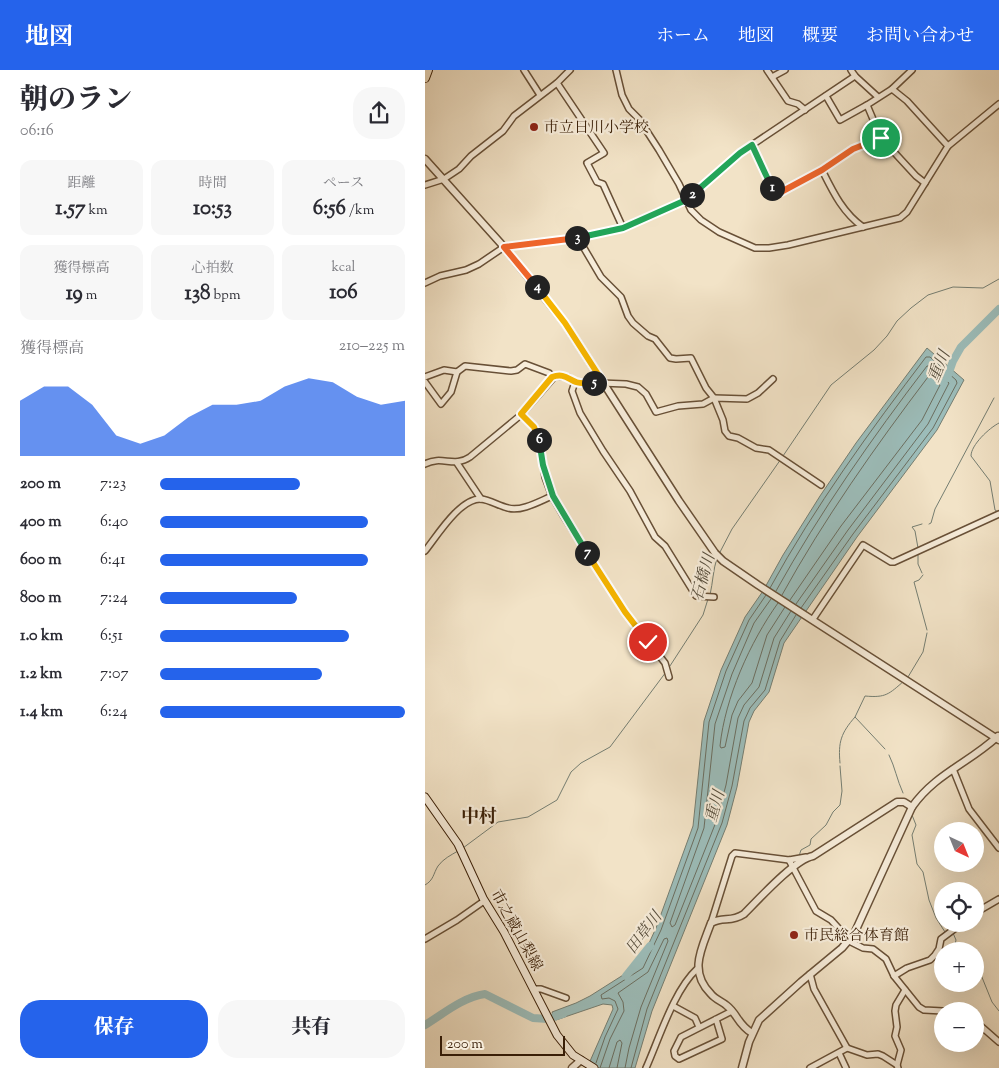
<!DOCTYPE html>
<html lang="ja">
<meta charset="utf-8">
<style>
body{margin:0;font-family:"Sorts Mill Goudy","Noto Serif JP",serif;background:#f7f7f7;color:#2b2b33;height:100vh;display:flex;flex-direction:column;font-size:19px;white-space:nowrap}
*{box-sizing:border-box;margin:0}
p{font-size:16px;color:#7c7c81}
.icon{flex:none;width:28px;height:28px;fill:none;stroke:currentColor;stroke-width:2;stroke-linecap:round;stroke-linejoin:round}
.map{position:relative;flex:1;overflow:hidden}
.panel{display:flex;flex-direction:column;background:#fff;width:425px}
.panel>*{flex:none}
.needle{width:32px;rotate:137deg}
.controls{position:absolute;left:509px;top:752px;display:grid;gap:10px}
.controls a{display:grid;place-items:center;width:50px;height:50px;border-radius:50%;background:#fff;box-shadow:0 5px 20px #0002;font-size:25px}
.scale{position:absolute;left:15px;bottom:12px;width:125px;box-sizing:border-box;padding-left:5px;border:2px solid #3a1f07;border-top:0;font-size:14px;line-height:18px;white-space:nowrap;color:#3a1f07;-webkit-text-stroke:4px #f7eddb;paint-order:stroke}
.pin{position:absolute;display:grid;place-items:center;width:42px;height:42px;color:#fff;margin:-21px;border:2px solid #fff;border-radius:50%;box-shadow:0 1px 5px #0007}
.km{position:absolute;width:25px;height:25px;margin:-12px;border-radius:50%;background:#222;color:#fff;font-size:14px;line-height:25px;text-align:center}
.round{display:grid;place-items:center;flex:none;width:52px;height:52px;border-radius:20px;background:#f7f7f7}
.headline{display:flex;align-items:center;justify-content:space-between;height:85px;padding:0 20px}
h1{font-size:28px;font-weight:800;line-height:38px}
.stats{display:grid;grid-template-columns:repeat(3,1fr);gap:8px;height:85px;padding:5px 20px}
.stats div{display:grid;align-content:center;border-radius:12px;background:#f7f7f7;text-align:center}
.stats b{font-size:21px;font-weight:800}
.stats small{font-size:14px;font-weight:400}
.stats p{font-size:14px}
.chart{height:140px;padding:10px 20px}
.chart p{display:flex;justify-content:space-between}
.chart svg{width:100%;height:90px;margin-top:5px;fill:#2563eb;opacity:.7}
.primary-button{display:flex;gap:10px;margin-top:auto;padding:10px 20px}
.primary-button a{flex:1;height:58px;border-radius:20px;background:#2563eb;color:#fff;font-size:20px;font-weight:800;line-height:58px;text-align:center}
.primary-button a+a{background:#f7f7f7;color:#2b2b33}
ul{padding:0 20px;list-style:none;font-size:16px}
li{display:grid;grid-template-columns:80px 60px 1fr;align-items:center;height:38px}
li i{height:12px;border-radius:6px;background:#2563eb}
header{display:flex;align-items:center;gap:30px;box-sizing:border-box;height:70px;padding:0 25px;background:#2563eb;color:#fff}
header strong{font-size:24px}
nav{display:flex;gap:28px;margin-inline-start:auto;font-size:18px}
main{display:flex;flex:1;min-height:0}
.map>svg:first-child{display:block}
.water{fill:#9cbdba;stroke:#757e72}
.lines{fill:none;stroke-linecap:round;stroke-linejoin:round}
.shore{stroke:#6b6e60;stroke-width:1}
.stream{stroke:#757e72;stroke-width:1}
.river{stroke:#9cbdba;stroke-width:8}
.minor-casing{stroke:#685037;stroke-width:8}
.tertiary-casing{stroke:#685037;stroke-width:9}
.secondary-casing{stroke:#3a1f07;stroke-width:9}
.trunk-casing{stroke:#3a1f07;stroke-width:10}
.minor{stroke:#f7eddb;stroke-width:5}
.tertiary{stroke:#f7eddb;stroke-width:6}
.secondary{stroke:#f7eddb;stroke-width:7}
.trunk{stroke:#f2e3c7;stroke-width:8}
.split-1-casing{stroke:#fff;stroke-width:10}
.split-2-casing{stroke:#fff;stroke-width:10}
.split-3-casing{stroke:#fff;stroke-width:10}
.split-4-casing{stroke:#fff;stroke-width:10}
.split-5-casing{stroke:#fff;stroke-width:10}
.split-6-casing{stroke:#fff;stroke-width:10}
.split-7-casing{stroke:#fff;stroke-width:10}
.split-8-casing{stroke:#fff;stroke-width:10}
.split-1{stroke:#f0652b;stroke-width:6}
.split-2{stroke:#22a559;stroke-width:6}
.split-3{stroke:#22a559;stroke-width:6}
.split-4{stroke:#f0652b;stroke-width:6}
.split-5{stroke:#f5b400;stroke-width:6}
.split-6{stroke:#f5b400;stroke-width:6}
.split-7{stroke:#22a559;stroke-width:6}
.split-8{stroke:#f5b400;stroke-width:6}
.poi-dot{fill:#8f2418;stroke:#f7eddb;stroke-width:2}
.labels{text-anchor:middle;stroke-width:4.5;stroke-linejoin:round;paint-order:stroke}
.poi-label{font-size:15px;fill:#3a1f07;stroke:#f7eddb;text-anchor:start}
.street-label{font-size:15px;fill:#3a1f07;stroke:#f7eddb}
.water-label{font-size:16px;font-style:italic;fill:#574e3d;stroke:#f7eddb}
.quarter-label{font-size:18px;font-weight:bold;fill:#3a1f07;stroke:#f7eddb}
</style>
<header>
<strong>地図</strong>
<nav><a>ホーム</a><a>地図</a><a>概要</a><a>お問い合わせ</a></nav>
</header>
<main>
<section class="panel">
<div class="headline"><div><h1>朝のラン</h1><p>06:16</p></div><a class="round"><svg class="icon" aria-label="share" viewBox="0 0 24 24"><path d="M12 15V3M7 8l5-5 5 5M5 13v7h14v-7"/></svg></a></div>
<div class="stats">
<div><p>距離</p><b>1.57<small> km</small></b></div>
<div><p>時間</p><b>10:53</b></div>
<div><p>ペース</p><b>6:56<small> /km</small></b></div>
</div>
<div class="stats">
<div><p>獲得標高</p><b>19<small> m</small></b></div>
<div><p>心拍数</p><b>138<small> bpm</small></b></div>
<div><p>kcal</p><b>106</b></div>
</div>
<div class="chart"><p><span>獲得標高</span>210–225 m</p>
<svg viewBox="0 0 160 44" preserveAspectRatio="none"><path d="M0 44V17L10 10L20 10L30 19L40 34L50 38L60 34L70 25L80 19L90 19L100 17L110 10L120 6L130 8L140 15L150 19L160 17V44z"/></svg>
</div>
<ul>
<li><b>200 m</b>7:23<i style="width:57%"></i></li>
<li><b>400 m</b>6:40<i style="width:85%"></i></li>
<li><b>600 m</b>6:41<i style="width:85%"></i></li>
<li><b>800 m</b>7:24<i style="width:56%"></i></li>
<li><b>1.0 km</b>6:51<i style="width:77%"></i></li>
<li><b>1.2 km</b>7:07<i style="width:66%"></i></li>
<li><b>1.4 km</b>6:24<i style="width:100%"></i></li>
</ul>
<div class="primary-button"><a>保存</a><a>共有</a></div>
</section>
<div class="map">
<svg width="574" height="998" viewBox="0 0 574 998">
<rect width="100%" height="100%" fill="#f2e3c7"/>
<filter id="stains"><feTurbulence type="fractalNoise" baseFrequency=".004" numOctaves="4"/><feColorMatrix values="0 0 0 0 .2 0 0 0 0 .09 0 0 0 0 .02 0 0 0 .5 -.17"/></filter>
<radialGradient id="worn" r=".72"><stop offset=".6" stop-color="#630" stop-opacity="0"/><stop offset="1" stop-color="#630" stop-opacity=".3"/></radialGradient>
<!-- water -->
<polygon class="water" points="502,278 539,310 512,360 432,467 359,573 344,622 329,641 324,652 312,717 302,755 227,941 210,998 162,998 188,939 187,935 178,934 131,950 127,942 151,933 165,926 214,895 231,858 268,756 279,651 296,600 320,547 338,521 358,485 395,426 431,373"/>
<g class="lines">
<!-- shore -->
<g class="shore">
<path d="M 345,518 C 390,436 445,361 501,287 L 505,287 L 531,310 L 532,313 L 508,358 L 428,464 L 376,538"/>
<path d="M 351,521 C 395,442 447,368 502,296 L 505,296 L 524,313 L 503,354 L 423,460 L 371,534"/>
<path d="M 357,525 C 399,449 450,377 503,307 L 507,307 L 515,315 L 497,350 L 416,456 L 365,530"/>
<polyline points="346,529 329,553 307,604 290,654 279,758 245,853 247,857 250,855 291,752 301,715 313,648 319,635 334,617 349,568 366,541"/>
<path d="M 353,533 C 325,572 300,628 295,676 L 296,678 L 300,677 L 307,645 L 313,631 L 327,613 L 342,565 L 360,537"/>
<polyline points="171,993 180,967 193,939 190,931 184,928 177,929 176,925 218,898 236,860 273,758 284,652 301,601 324,550 341,525"/>
<polyline points="175,998 185,969 199,941 198,932 193,923 223,902 239,869 242,868 243,871 216,937 204,978 200,998"/>
<polyline points="184,998 192,972 195,970 197,973 192,998"/>
<polyline points="206,998 222,939 297,753 307,716 319,651 325,638 340,620 355,571 371,545"/>
</g>
<!-- stream -->
<g class="stream">
<polyline points="358,386 406,315 449,280 462,266 472,251 486,238 503,225 528,217 558,218 574,209"/>
<path d="M 573,442 L 570,440 L 565,411 L 546,386 C 546,375 564,358 574,353"/>
<polyline points="504,454 506,453 510,439 569,328"/>
<polyline points="493,478 490,461 487,457 497,454"/>
<polyline points="294,484 307,459 356,389"/>
<polyline points="493,484 493,494 497,503"/>
<polyline points="498,505 494,510 489,512 502,560"/>
<path d="M 285,525 C 288,512 288,500 292,488"/>
<polyline points="243,599 278,545 283,529"/>
<polyline points="483,607 498,582 502,563"/>
<path d="M 460,679 L 430,647 L 440,626 C 461,628 464,624 479,611"/>
<path d="M 464,685 C 470,697 472,710 478,723"/>
<path d="M 415,693 C 413,672 416,663 430,647"/>
<polyline points="487,745 491,755 487,765 492,794 498,802 504,830 511,848 520,862 524,859"/>
<polyline points="38,778 73,752 103,747 132,730 146,702 156,693 185,677 241,602"/>
<polyline points="374,786 376,780 385,775 386,769 401,755 408,742 415,735 417,721 415,696"/>
<path d="M 0,815 C 9,810 8,804 13,796 C 18,789 26,785 33,781"/>
<polyline points="528,863 531,870 529,879 530,881"/>
<polyline points="550,890 567,932 574,941"/>
</g>
<!-- river -->
<g class="river">
<polyline points="522,308 528,291 536,277 574,239"/>
<polyline points="201,906 225,876"/>
<path d="M 0,955 C 18,944 38,927 60,924 L 108,948 L 123,949 L 138,944"/>
</g>
<!-- minor casing -->
<g class="minor-casing">
<g id="minor">
<polyline points="99,0 115,25"/>
<polyline points="191,0 197,25 204,39 214,49 234,80 254,114 266,140 276,150 294,162 330,178 344,178 363,175 475,148 482,142 523,76 574,34"/>
<polyline points="342,0 363,31 373,34 380,40"/>
<polyline points="426,0 430,6 453,27"/>
<polyline points="347,7 360,0"/>
<polyline points="132,13 179,83 162,93 172,112 178,114 198,158"/>
<polyline points="467,19 487,0"/>
<polyline points="401,26 415,50 442,35 467,19 482,31 523,76"/>
<polyline points="442,35 456,68 491,106 500,113"/>
<polyline points="327,75 348,120 356,122 397,100 428,79 456,68"/>
<path d="M 397,100 C 408,122 418,143 438,157"/>
<polyline points="0,115 19,109 34,99 46,86 78,61 89,46 132,13 145,0"/>
<polyline points="153,168 176,207 196,227 203,246 208,253 223,266 230,269 245,288 251,289 266,288 281,318 289,328 298,350 300,361 304,366 313,368 331,378 344,380 396,415"/>
<polyline points="0,213 15,206 41,200 54,194 79,177 153,168 198,158 261,130 315,83 430,6"/>
<polyline points="0,307 19,300 32,302"/>
<polyline points="0,312 16,334 26,322 32,302 40,296 86,301 92,300 100,294 124,303 127,307"/>
<polyline points="150,312 147,321 155,343 178,381 205,421 230,467 240,476 271,526 289,527"/>
<polyline points="97,344 109,357 115,373 120,407 127,426 138,445 200,542 240,593 244,607"/>
<polyline points="32,393 56,429"/>
<path d="M 0,394 C 17,385 29,398 45,387 L 97,344 L 130,306 L 143,307 L 150,312 L 201,314 L 213,317 L 221,324 L 231,342 L 253,336 L 278,334 L 289,328 L 322,329 L 333,323 L 348,309"/>
<path d="M 0,481 C 12,466 35,428 56,429 C 65,430 74,436 83,438 C 96,442 115,431 127,426"/>
<polyline points="388,549 438,475 466,492 469,492 574,444"/>
<polyline points="528,699 544,739 574,778"/>
<polyline points="364,790 391,841 406,850 426,872 438,878 448,879 461,889 469,906 494,937 499,940 518,941"/>
<polyline points="550,843 574,829"/>
<polyline points="286,853 307,786 310,783 364,790 381,787"/>
<polyline points="0,869 32,850 59,831"/>
<polyline points="385,904 389,919 422,978"/>
<polyline points="469,906 482,898 505,890 510,885 514,879 516,869 536,854"/>
<polyline points="109,919 116,919 141,928"/>
<polyline points="248,936 270,948 274,957"/>
<polyline points="291,949 297,969 254,989 250,986 249,981 256,967 307,941"/>
<polyline points="550,951 574,972"/>
<polyline points="414,983 421,998"/>
<path d="M 221,998 C 234,969 249,920 272,899"/>
<polyline points="385,998 422,978 442,985 453,984 458,986 472,995"/>
<polyline points="473,998 472,995 476,980 470,966 472,957 470,941 471,935 480,920"/>
</g>
</g>
<!-- tertiary casing -->
<g class="tertiary-casing">
<g id="tertiary">
<polyline points="0,89 79,177 140,253 254,431 290,483 298,491 333,515 574,670"/>
<path d="M 327,963 C 312,954 313,944 301,935 C 296,931 290,929 286,924 C 263,901 277,878 286,853 C 299,846 305,853 319,844 C 333,830 370,789 388,786 L 472,732 L 479,732 L 487,737 C 510,704 544,693 573,666"/>
<polyline points="147,998 156,990"/>
<polyline points="317,998 324,972 334,950 376,912 417,878 429,864 487,737"/>
</g>
</g>
<!-- secondary casing -->
<g class="secondary-casing">
<polyline id="secondary" points="0,727 33,774 58,828 79,862 132,965 148,985 169,998"/>
</g>
<!-- trunk casing -->
<g class="trunk-casing">
<polyline id="trunk" points="0,8 3,0"/>
</g>
<!-- minor -->
<use href="#minor" class="minor"/>
<!-- tertiary -->
<use href="#tertiary" class="tertiary"/>
<!-- secondary -->
<use href="#secondary" class="secondary"/>
<!-- trunk -->
<use href="#trunk" class="trunk"/>
</g>
<g class="lines">
<!-- split-1 casing -->
<g class="split-1-casing">
<polyline id="split-1" points="347,118 356,122 397,100 428,79 456,68"/>
</g>
<!-- split-2 casing -->
<g class="split-2-casing">
<polyline id="split-2" points="267,125 315,83 327,75 347,118"/>
</g>
<!-- split-3 casing -->
<g class="split-3-casing">
<polyline id="split-3" points="152,168 198,158 261,130 267,125"/>
</g>
<!-- split-4 casing -->
<g class="split-4-casing">
<polyline id="split-4" points="112,217 79,177 152,168"/>
</g>
<!-- split-5 casing -->
<g class="split-5-casing">
<polyline id="split-5" points="112,217 140,253 178,312 169,313"/>
</g>
<!-- split-6 casing -->
<g class="split-6-casing">
<path id="split-6" d="M 114,370 L 109,357 L 96,344 L 127,307 C 138,303 142,308 151,312 C 156,314 164,313 169,313"/>
</g>
<!-- split-7 casing -->
<g class="split-7-casing">
<polyline id="split-7" points="114,370 118,395 128,426 162,483"/>
</g>
<!-- split-8 casing -->
<g class="split-8-casing">
<polyline id="split-8" points="162,483 200,542 223,572"/>
</g>
<!-- split-1 -->
<use href="#split-1" class="split-1"/>
<!-- split-2 -->
<use href="#split-2" class="split-2"/>
<!-- split-3 -->
<use href="#split-3" class="split-3"/>
<!-- split-4 -->
<use href="#split-4" class="split-4"/>
<!-- split-5 -->
<use href="#split-5" class="split-5"/>
<!-- split-6 -->
<use href="#split-6" class="split-6"/>
<!-- split-7 -->
<use href="#split-7" class="split-7"/>
<!-- split-8 -->
<use href="#split-8" class="split-8"/>
</g>
<!-- markers -->
<g class="poi-dot">
<circle cx="109" cy="57" r="5"/>
<circle cx="369" cy="865" r="5"/>
</g>
<g class="labels">
<!-- poi labels -->
<g class="poi-label">
<text x="119" y="62">市立日川小学校</text>
<text x="379" y="870">市民総合体育館</text>
</g>
<!-- street labels -->
<g class="street-label">
<text transform="translate(92 860) rotate(61)" y="5">市之蔵山梨線</text>
</g>
<!-- water labels -->
<g class="water-label">
<text transform="translate(513 296) rotate(-67)" y="6">重川</text>
<text transform="translate(277 507) rotate(-74)" y="6">石橋川</text>
<text transform="translate(289 736) rotate(-74)" y="6">重川</text>
<text transform="translate(218 862) rotate(-53)" y="6">田草川</text>
</g>
<!-- quarter labels -->
<g class="quarter-label">
<text x="54" y="752">中村</text>
</g>
</g>
<rect width="100%" height="100%" filter="url(#stains)"/>
<rect width="100%" height="100%" fill="url(#worn)"/>
</svg>
<div class="controls">
<a><svg class="needle" viewBox="-14 -14 28 28"><path d="M0-13l5 13h-10z" fill="#e53935"/><path d="M0 13l5-13h-10z" fill="#7c7c81"/></svg></a>
<a><svg class="icon" aria-label="locate" viewBox="0 0 24 24"><circle cx="12" cy="12" r="6"/><path d="M12 2v4M12 18v4M2 12h4M18 12h4"/></svg></a>
<a>+</a>
<a>−</a>
</div>
<div class="scale">200 m</div>
<div class="pin" style="left:456px;top:68px;background:#1e9e55"><svg class="icon" aria-label="arrive" viewBox="0 0 24 24"><path d="M6 21V4h12l-3 4 3 4H6"/></svg></div>
<div class="pin" style="left:223px;top:572px;background:#d93025"><svg class="icon" aria-label="check" viewBox="0 0 24 24"><path d="M5 12l5 5 9-10"/></svg></div>
<b class="km" style="left:347px;top:118px">1</b>
<b class="km" style="left:267px;top:125px">2</b>
<b class="km" style="left:152px;top:168px">3</b>
<b class="km" style="left:112px;top:217px">4</b>
<b class="km" style="left:169px;top:313px">5</b>
<b class="km" style="left:114px;top:370px">6</b>
<b class="km" style="left:162px;top:483px">7</b>
</div>
</main>
